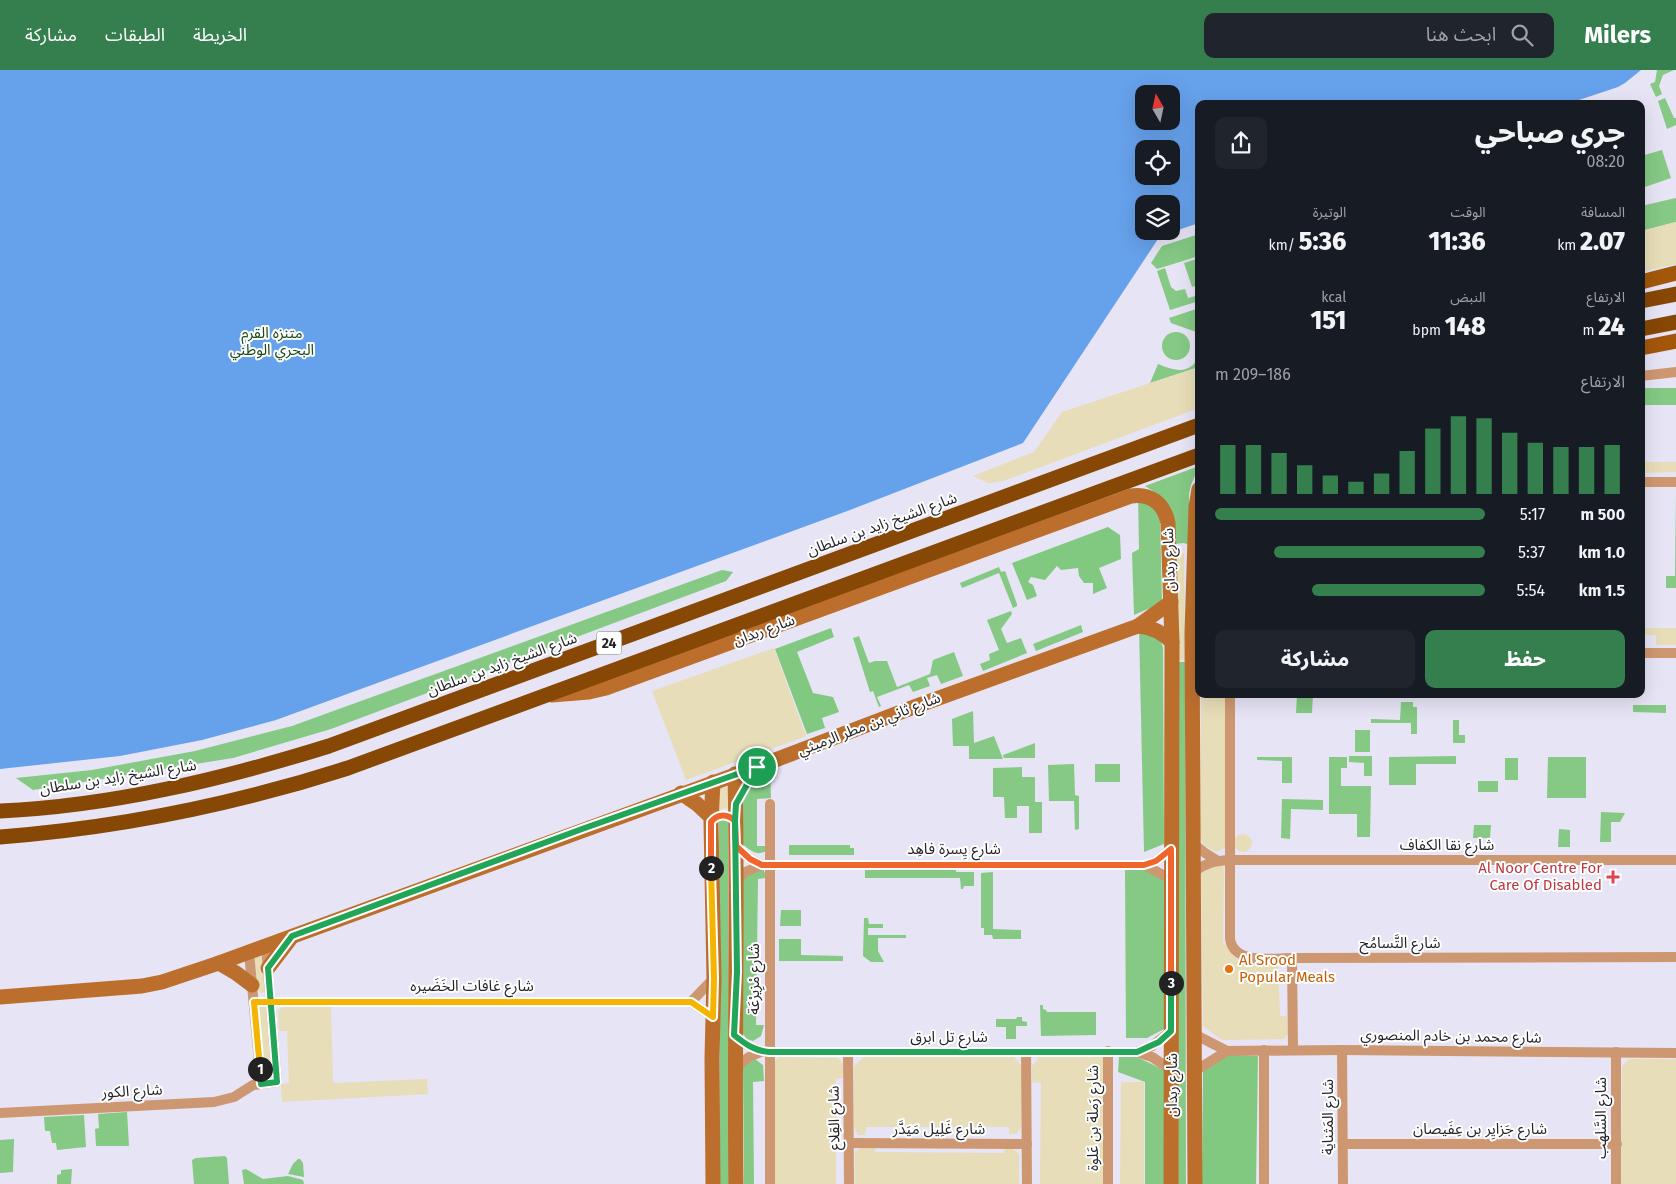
<!DOCTYPE html>
<html lang="ar">
<meta charset="utf-8">
<style>
body{margin:0;font-family:"Fira Sans","Noto Sans Arabic",sans-serif;background:#20242c;color:#f1f3f6;direction:rtl;height:100vh;display:flex;flex-direction:column;font-size:19px;white-space:nowrap}
*{box-sizing:border-box;margin:0}
p{font-size:16px;color:#9ea1a6}
.icon{flex:none;width:28px;height:28px;fill:none;stroke:currentColor;stroke-width:2;stroke-linecap:round;stroke-linejoin:round}
.map{position:relative;flex:1;overflow:hidden;direction:ltr}
.sheet{position:absolute;left:1195px;top:30px;width:450px;height:598px;display:flex;flex-direction:column;background:#171b24;border-radius:10px;box-shadow:0 5px 20px #0002;direction:rtl}
.sheet>*{flex:none}
.needle{width:32px;rotate:351deg}
.controls{position:absolute;left:1135px;top:15px;display:grid;gap:10px}
.controls a{display:grid;place-items:center;width:45px;height:45px;border-radius:10px;background:#171b24;box-shadow:0 5px 20px #0002;font-size:25px}
.pin{position:absolute;display:grid;place-items:center;width:42px;height:42px;color:#fff;margin:-21px;border:2px solid #fff;border-radius:50%;box-shadow:0 1px 5px #0007}
.km{position:absolute;width:25px;height:25px;margin:-12px;border-radius:50%;background:#222;color:#fff;font-size:14px;line-height:25px;text-align:center}
.round{display:grid;place-items:center;flex:none;width:52px;height:52px;border-radius:10px;background:#20242c}
.headline{display:flex;align-items:center;justify-content:space-between;height:85px;padding:0 20px}
h1{font-size:28px;font-weight:800;line-height:38px}
.stats{display:grid;grid-template-columns:repeat(3,1fr);gap:8px;height:85px;padding:5px 20px}
.stats div{display:grid;align-content:center}
.stats b{font-size:25px;font-weight:800}
.stats small{font-size:14px;font-weight:400}
.stats p{font-size:14px}
.chart{height:140px;padding:10px 20px}
.chart p{display:flex;justify-content:space-between}
.chart svg{width:100%;height:90px;margin-top:5px;stroke:#347f4d;stroke-width:6}
.button{display:flex;gap:10px;margin-top:auto;padding:10px 20px}
.button a{flex:1;height:58px;border-radius:10px;background:#347f4d;color:#fff;font-size:20px;font-weight:800;line-height:58px;text-align:center}
.button a+a{background:#20242c;color:#f1f3f6}
ul{padding:0 20px;list-style:none;font-size:16px}
li{display:grid;grid-template-columns:80px 60px 1fr;align-items:center;height:38px}
li i{height:12px;border-radius:6px;background:#347f4d}
header{display:flex;align-items:center;gap:30px;box-sizing:border-box;height:70px;padding:0 25px;background:#347f4d;color:#fff}
header strong{font-size:24px}
nav{display:flex;gap:28px;margin-inline-start:auto;font-size:18px}
.search{width:350px;height:45px;background:#20242c;display:flex;align-items:center;gap:12px;box-sizing:border-box;padding:0 18px;border-radius:10px;color:#9ea1a6;font-size:19px}
.map>svg:first-child{display:block}
.green{fill:#85c984}
.forest{fill:#81c981}
.sand{fill:#e7ddb8}
.water{fill:#66a1eb;fill-rule:evenodd}
.lines{fill:none;stroke-linecap:round;stroke-linejoin:round}
.street{stroke:#cd9771;stroke-width:10}
.secondary{stroke:#bc6f2d;stroke-width:15}
.primary{stroke:#a3570b;stroke-width:15}
.highway{stroke:#874705;stroke-width:15}
.split-1-casing{stroke:#fff;stroke-width:10}
.split-2-casing{stroke:#fff;stroke-width:10}
.split-3-casing{stroke:#fff;stroke-width:10}
.split-4-casing{stroke:#fff;stroke-width:10}
.split-1{stroke:#22a559;stroke-width:6}
.split-2{stroke:#f5b400;stroke-width:6}
.split-3{stroke:#f0652b;stroke-width:6}
.split-4{stroke:#22a559;stroke-width:6}
.health-dot{fill:#e0444e;stroke:#fff;stroke-width:2}
.food-dot{fill:#e8710a;stroke:#fff;stroke-width:2}
.labels{text-anchor:middle;stroke-width:4;stroke-linejoin:round;paint-order:stroke}
.shield{fill:#fff;stroke:#66666a;stroke-width:1}
.shield-label{font-size:14px;font-weight:bold;fill:#25242a}
.park-label{font-size:15px;fill:#18491a;stroke:#fff}
.street-label{font-size:15px;fill:#25242a;stroke:#fff}
.health-label{font-size:15px;fill:#be3a42;stroke:#fff;text-anchor:end}
.food-label{font-size:15px;fill:#c56008;stroke:#fff;text-anchor:start}
</style>
<header>
<strong>Milers</strong>
<div class="search"><svg class="icon" aria-label="search" viewBox="0 0 24 24"><circle cx="10" cy="10" r="6"/><path d="M15 15l6 6"/></svg>ابحث هنا</div>
<nav><a>الخريطة</a><a>الطبقات</a><a>مشاركة</a></nav>
</header>
<div class="map">
<svg width="1676" height="1114" viewBox="0 0 1676 1114">
<rect width="100%" height="100%" fill="#e6e4f5"/>
<!-- green -->
<g class="green">
<polygon points="1657,0 1674,0 1663,5 1659,16 1662,24 1656,27 1650,14 1655,12"/>
<polygon points="1665,28 1674,48 1676,48 1676,55 1667,59 1658,31"/>
<polygon points="1662,80 1671,108 1642,118 1641,86"/>
<polygon points="1676,128 1676,152 1641,161 1641,136"/>
<polygon points="1199,164 1199,186 1157,199 1151,193 1162,176"/>
<polygon points="1199,188 1199,215 1192,217 1184,193"/>
<polygon points="1165,198 1171,217 1176,221 1185,219 1188,228 1199,225 1199,231 1170,240 1157,201"/>
<polygon points="1199,238 1199,263 1171,253 1169,248"/>
<circle cx="1176" cy="276" r="14"/>
<path d="M 1199,287 L 1199,297 L 1150,313 L 1158,294 C 1173,300 1189,306 1199,287 Z"/>
<rect x="1641" y="318" width="35" height="17"/>
<polygon points="1199,396 1191,415 1189,424 1189,475 1184,473 1175,474 1163,430 1156,423 1145,416"/>
<polygon points="1676,424 1676,518 1666,518 1666,506 1675,506"/>
<polygon points="1138,425 1160,444 1162,533 1134,545 1132,483 1139,479"/>
<polygon points="999,497 1001,502 1005,501 1017,534 1017,536 1013,538 999,503 962,518 960,513"/>
<polygon points="722,500 733,502 726,511 331,659 233,688 33,720 16,708 92,700 195,681 292,656"/>
<polygon points="1011,541 1012,544 1001,559 1007,573 1021,568 1027,583 983,601 980,594 990,590 989,584 999,580 987,550"/>
<polygon points="1081,555 1083,562 1036,581 1033,574"/>
<polygon points="1139,557 1158,565 1163,577 1164,774 1144,782"/>
<polygon points="859,566 869,593 875,591 887,591 897,617 930,604 933,590 954,582 963,606 941,614 937,605 927,608 930,616 913,622 909,615 877,627 881,636 879,637 873,621 870,622 853,568"/>
<polygon points="1175,592 1185,592 1186,1114 1176,1114"/>
<polygon points="1297,624 1313,624 1312,643 1296,643"/>
<rect x="1460" y="624" width="41" height="4"/>
<polygon points="1401,632 1413,632 1413,637 1417,637 1417,664 1411,664 1411,653 1371,653 1371,649 1400,650"/>
<polygon points="1633,635 1666,635 1666,643 1633,642"/>
<polygon points="973,641 974,673 994,666 1003,689 969,689 969,676 953,676 952,649"/>
<polygon points="1453,650 1459,650 1459,665 1465,665 1465,673 1453,673"/>
<rect x="1355" y="660" width="15" height="22"/>
<polygon points="1035,673 1035,688 1004,688 1003,685"/>
<polygon points="1349,686 1372,686 1372,706 1364,706 1364,693 1349,692"/>
<polygon points="1456,686 1456,694 1416,694 1416,715 1389,715 1389,687"/>
<polygon points="1257,687 1292,687 1292,713 1282,713 1282,691 1257,690"/>
<polygon points="1329,687 1347,687 1347,698 1341,698 1341,716 1371,716 1370,767 1357,767 1357,744 1329,744"/>
<polygon points="1548,687 1586,687 1586,728 1547,728"/>
<rect x="1505" y="688" width="13" height="22"/>
<polygon points="1074,694 1075,725 1079,726 1079,759 1075,760 1074,731 1049,731 1048,695"/>
<rect x="1095" y="694" width="25" height="18"/>
<path d="M 770,696 L 771,728 L 757,729 L 757,776 L 766,776 L 766,781 C 756,787 749,779 741,773 L 740,720 L 750,704 Z"/>
<polygon points="1022,697 1022,707 1035,707 1035,732 1042,732 1042,763 1029,763 1029,736 1017,736 1017,748 1005,748 1004,727 993,727 993,698"/>
<rect x="1478" y="711" width="20" height="11"/>
<polygon points="1282,729 1323,730 1323,740 1291,739 1290,769 1281,768"/>
<polygon points="1601,742 1625,743 1620,752 1611,752 1611,772 1600,772"/>
<polygon points="724,744 728,747 729,1114 720,1114 719,748 721,745"/>
<polygon points="1474,755 1491,755 1490,768 1473,768"/>
<polygon points="1559,759 1570,760 1570,777 1558,777"/>
<polygon points="789,775 850,775 850,778 854,778 854,785 789,785"/>
<polygon points="865,798 956,799 956,802 974,802 974,816 964,816 963,819 961,819 960,808 865,808"/>
<polygon points="763,799 765,803 765,808 758,809 756,955 764,955 761,966 753,971 747,969 743,964 741,813 747,805"/>
<polygon points="1125,799 1144,799 1165,811 1164,959 1147,968 1126,968"/>
<polygon points="993,802 993,859 1021,860 1021,869 993,869 992,865 984,865 984,858 981,858 981,803"/>
<polygon points="781,840 801,840 801,856 780,856"/>
<polygon points="864,848 868,848 869,854 883,854 883,858 868,858 868,865 906,865 906,868 878,868 878,881 884,892 871,892 863,886"/>
<polygon points="779,869 801,869 801,885 843,886 843,891 779,891"/>
<polygon points="1040,935 1043,935 1043,939 1046,940 1047,942 1096,942 1096,965 1041,966"/>
<polygon points="1017,947 1022,947 1022,951 1027,952 1027,956 1016,956 1016,969 1006,969 1006,957 996,957 996,949 1016,949"/>
<polygon points="1119,986 1135,986 1164,1000 1165,1114 1145,1114 1145,1012 1118,1002"/>
<polygon points="755,989 763,995 764,1011 753,1012 754,1114 744,1114 743,997"/>
<polygon points="127,1042 129,1076 96,1076 95,1059 99,1058 98,1044"/>
<polygon points="84,1045 86,1077 57,1080 56,1073 52,1073 50,1061 45,1061 44,1047"/>
<polygon points="14,1069 13,1102 0,1103 0,1070"/>
<polygon points="225,1086 227,1088 229,1114 194,1114 192,1090 196,1088"/>
<polygon points="298,1089 300,1089 303,1093 304,1107 288,1104 293,1094"/>
<polygon points="72,1099 71,1114 84,1114 57,1114 57,1105 61,1104 61,1100"/>
<polygon points="246,1099 263,1109 288,1106 303,1110 304,1114 244,1114 242,1100"/>
</g>
<!-- forest -->
<g class="forest">
<polygon points="1108,457 1120,465 1121,489 1099,498 1107,518 1093,524 1093,513 1084,513 1079,506 1078,498 1061,500 1057,496 1045,510 1031,507 1028,512 1033,515 1037,526 1027,530 1012,493"/>
<polygon points="831,558 834,567 797,582 813,623 833,627 839,642 822,648 825,658 807,664 775,579"/>
<polygon points="1224,985 1258,986 1256,1114 1202,1114 1203,998"/>
</g>
<!-- sand -->
<g class="sand">
<polygon points="1676,152 1676,194 1641,202 1641,161"/>
<polygon points="1199,297 1199,338 1003,411 988,413 973,406 1034,382 1062,342"/>
<polygon points="1641,392 1676,392 1676,402 1641,403"/>
<polygon points="1180,481 1184,484 1185,590 1177,590 1177,485"/>
<polygon points="1641,558 1676,558 1676,575 1656,575 1656,565 1641,565"/>
<polygon points="774,578 806,666 686,710 652,621"/>
<path d="M 1201,624 L 1225,624 L 1225,778 L 1216,782 C 1208,778 1203,776 1200,767 Z"/>
<polygon points="724,716 729,719 728,739 724,738 717,742 719,718"/>
<circle cx="1243" cy="773" r="9"/>
<polygon points="1219,793 1223,796 1224,802 1223,872 1237,889 1282,889 1285,891 1285,894 1278,895 1280,946 1287,946 1288,964 1284,969 1222,970 1203,956 1201,803"/>
<polygon points="258,885 263,888 265,919 264,922 261,923 257,920 254,889"/>
<polygon points="265,936 267,939 272,1005 268,1008 264,1004 258,939 260,937"/>
<polygon points="331,936 333,1013 427,1009 428,1024 282,1032 281,1014 289,1013 287,961 279,961 278,941 283,937"/>
<polygon points="1040,986 1103,986 1106,990 1105,1114 1040,1114 1041,1013 1032,1012 1032,996"/>
<polygon points="779,987 838,988 843,994 843,1008 836,1009 836,1114 774,1114 773,994"/>
<polygon points="864,987 1014,987 1022,997 1021,1057 1016,1064 1009,1064 1009,1057 866,1057 865,1065 858,1065 854,1057 854,996"/>
<polygon points="1629,989 1676,989 1676,1114 1621,1114 1622,996"/>
<polygon points="1121,1012 1144,1012 1144,1114 1120,1114"/>
<polygon points="862,1076 875,1076 875,1082 1004,1083 1005,1078 1012,1078 1019,1084 1019,1114 855,1114 855,1082"/>
</g>
<!-- water -->
<path class="water" d="M 0,0 L 1641,0 L 1625,13 L 1618,17 L 1567,34 L 1199,34 L 1199,153 L 1160,166 L 1023,373 L 850,440 L 276,650 L 202,670 L 120,686 L 0,699 ZM 1144,24 L 1171,24 L 1171,51 L 1144,51 ZM 1144,79 L 1171,79 L 1171,106 L 1144,106 ZM 1144,134 L 1171,134 L 1171,161 L 1144,161 Z"/>
<g class="lines">
<!-- street -->
<g class="street">
<polyline points="1641,306 1676,302"/>
<polyline points="1641,412 1676,412"/>
<polyline points="1641,583 1676,583"/>
<path d="M 1230,624 L 1230,869 C 1234,895 1273,888 1292,888 L 1676,887"/>
<polyline points="770,734 770,1114"/>
<polyline points="1194,774 1205,783 1218,791"/>
<polyline points="735,776 750,789 762,795"/>
<polyline points="1145,795 1172,810"/>
<path d="M 1194,802 C 1205,793 1215,791 1229,790 L 1676,790"/>
<polyline points="736,811 745,802 762,795 1145,795 1156,791 1171,779"/>
<polyline points="249,882 261,1014"/>
<polyline points="1292,888 1293,980"/>
<polyline points="254,932 691,932 713,947"/>
<polyline points="691,932 714,908"/>
<polyline points="1194,964 1227,981 1342,980 1676,983"/>
<path d="M 734,965 C 745,974 755,981 769,982 L 1137,982 L 1152,987 L 1173,1001"/>
<polyline points="1264,980 1264,1114"/>
<polyline points="1342,980 1343,1114"/>
<polyline points="848,982 849,1114"/>
<polyline points="1026,982 1027,1114"/>
<polyline points="1137,982 1152,976 1171,961"/>
<polyline points="1616,982 1616,1114"/>
<polyline points="734,999 749,987 761,982"/>
<polyline points="1195,1001 1227,981"/>
<polyline points="0,1043 214,1032 234,1027 253,1015 277,1012 266,876"/>
<polyline points="850,1073 1027,1074"/>
<polyline points="1343,1074 1617,1074"/>
<polyline points="1108,1114 1108,981"/>
</g>
<!-- secondary -->
<g class="secondary">
<path d="M 1138,556 C 1152,557 1162,562 1172,572"/>
<path d="M 552,625 L 589,622 L 606,618 L 1131,426 C 1150,423 1164,433 1168,453 L 1172,572 L 1171,1114"/>
<path d="M 735,704 C 738,841 734,977 736,1114"/>
<polyline points="713,712 711,752 714,908 712,988 713,1114"/>
<polyline points="681,723 697,734 711,747"/>
<polyline points="219,893 236,903 252,915"/>
<polyline points="268,898 291,868"/>
<polyline points="0,927 142,916 162,912 219,893 757,697 914,637 1138,556 1171,532"/>
<polyline points="1195,1114 1192,563 1196,437 1199,419"/>
</g>
<!-- primary -->
<g class="primary">
<polyline points="1641,212 1676,203"/>
<polyline points="1641,278 1676,271"/>
</g>
<!-- highway -->
<g class="highway">
<polyline points="1641,231 1676,224"/>
<polyline points="1641,259 1676,252"/>
<path d="M 0,741 C 112,736 223,709 329,676 L 1199,355"/>
<path d="M 0,767 C 120,758 233,735 348,698 L 1199,385"/>
</g>
</g>
<g class="lines">
<!-- split-1 casing -->
<g class="split-1-casing">
<polyline id="split-1" points="260,999 261,1014 277,1012 268,898 292,866 582,759 757,697"/>
</g>
<!-- split-2 casing -->
<g class="split-2-casing">
<polyline id="split-2" points="260,999 254,932 691,932 713,947 714,908 711,798"/>
</g>
<!-- split-3 casing -->
<g class="split-3-casing">
<path id="split-3" d="M 711,798 L 711,752 C 717,744 727,743 735,751 L 736,776 L 750,789 L 762,795 L 1144,795 L 1156,791 L 1171,779 L 1171,913"/>
</g>
<!-- split-4 casing -->
<g class="split-4-casing">
<path id="split-4" d="M 757,697 L 736,734 L 735,751 L 737,902 L 734,965 C 745,974 755,981 769,982 L 1137,982 L 1159,972 L 1171,961 L 1171,913"/>
</g>
<!-- split-1 -->
<use href="#split-1" class="split-1"/>
<!-- split-2 -->
<use href="#split-2" class="split-2"/>
<!-- split-3 -->
<use href="#split-3" class="split-3"/>
<!-- split-4 -->
<use href="#split-4" class="split-4"/>
</g>
<!-- markers -->
<path class="health-dot" d="M1610.5 799.5h5v5h5v5h-5v5h-5v-5h-5v-5h5z"/>
<circle class="food-dot" cx="1229" cy="899" r="5"/>
<g class="labels">
<!-- shield labels -->
<rect class="shield" x="596.5" y="561.5" width="25" height="23" rx="4"/>
<g class="shield-label">
<text x="609" y="578">24</text>
</g>
<!-- park labels -->
<g class="park-label">
<text x="272" y="268">متنزه القرم<tspan x="272" dy="17">البحري الوطني</tspan></text>
</g>
<!-- street labels -->
<g class="street-label">
<text transform="translate(882 454) rotate(-20)" y="5">شارع الشيخ زايد بن سلطان</text>
<text transform="translate(1169 490) rotate(-92)" y="5">شارع ربدان</text>
<text transform="translate(764 560) rotate(-20)" y="5">شارع ربدان</text>
<text transform="translate(502 594) rotate(-20)" y="5">شارع الشيخ زايد بن سلطان</text>
<text transform="translate(869 654) rotate(-21)" y="5">شارع ثاني بن مطر الرميثي</text>
<text transform="translate(118 707) rotate(-9)" y="5">شارع الشيخ زايد بن سلطان</text>
<text x="1447" y="780">شارع نقا الكفاف</text>
<text x="954" y="784">شارع يِسرة فاهِد</text>
<text x="1400" y="878">شارع التَّسامُح</text>
<text transform="translate(754 909) rotate(-90)" y="5">شارع مْزِيرْعَة</text>
<text x="472" y="921">شارع غافات الخَضَيره</text>
<text transform="translate(1451 966) rotate(1)" y="5">شارع محمد بن خادم المنصوري</text>
<text x="949" y="972">شارع تل ابرق</text>
<text transform="translate(1172 1015) rotate(-90)" y="5">شارع ربدان</text>
<text transform="translate(132 1021) rotate(-3)" y="5">شارع الكور</text>
<text transform="translate(1328 1047) rotate(-90)" y="5">شارع المَثناية</text>
<text transform="translate(834 1048) rotate(-91)" y="5">شارع القِلاع</text>
<text transform="translate(1093 1048) rotate(-90)" y="5">شارع رَملة بن عَلوة</text>
<text transform="translate(1601 1048) rotate(-90)" y="5">شارع السَّلهب</text>
<text x="939" y="1064">شارع غَلِيل مَيَدَّر</text>
<text x="1480" y="1064">شارع جَزايِر بن عِفَيصان</text>
</g>
<!-- health labels -->
<g class="health-label">
<text x="1602" y="803">Al Noor Centre For<tspan x="1602" dy="17">Care Of Disabled</tspan></text>
</g>
<!-- food labels -->
<g class="food-label">
<text x="1239" y="895">Al Srood<tspan x="1239" dy="17">Popular Meals</tspan></text>
</g>
</g>
</svg>
<div class="controls">
<a><svg class="needle" viewBox="-14 -14 28 28"><path d="M0-13l5 13h-10z" fill="#e53935"/><path d="M0 13l5-13h-10z" fill="#9ea1a6"/></svg></a>
<a><svg class="icon" aria-label="locate" viewBox="0 0 24 24"><circle cx="12" cy="12" r="6"/><path d="M12 2v4M12 18v4M2 12h4M18 12h4"/></svg></a>
<a><svg class="icon" aria-label="layers" viewBox="0 0 24 24"><path d="M12 4l9 5-9 5-9-5zM3 14l9 5 9-5"/></svg></a>
</div>
<div class="pin" style="left:757px;top:697px;background:#1e9e55"><svg class="icon" aria-label="arrive" viewBox="0 0 24 24"><path d="M6 21V4h12l-3 4 3 4H6"/></svg></div>
<b class="km" style="left:260px;top:999px">1</b>
<b class="km" style="left:711px;top:798px">2</b>
<b class="km" style="left:1171px;top:913px">3</b>
<section class="sheet">
<div class="headline"><div><h1>جري صباحي</h1><p>08:20</p></div><a class="round"><svg class="icon" aria-label="share" viewBox="0 0 24 24"><path d="M12 15V3M7 8l5-5 5 5M5 13v7h14v-7"/></svg></a></div>
<div class="stats">
<div><p>المسافة</p><b>2.07<small> km</small></b></div>
<div><p>الوقت</p><b>11:36</b></div>
<div><p>الوتيرة</p><b>5:36<small> /km</small></b></div>
</div>
<div class="stats">
<div><p>الارتفاع</p><b>24<small> m</small></b></div>
<div><p>النبض</p><b>148<small> bpm</small></b></div>
<div><p>kcal</p><b>151</b></div>
</div>
<div class="chart"><p><span>الارتفاع</span>186–209 m</p>
<svg viewBox="0 0 160 44" preserveAspectRatio="none"><path d="M5 44V20M15 44V20M25 44V24M35 44V30M45 44V35M55 44V38M65 44V34M75 44V23M85 44V12M95 44V6M105 44V7M115 44V14M125 44V19M135 44V21M145 44V21M155 44V20"/></svg>
</div>
<ul>
<li><b>500 m</b>5:17<i style="width:100%"></i></li>
<li><b>1.0 km</b>5:37<i style="width:78%"></i></li>
<li><b>1.5 km</b>5:54<i style="width:64%"></i></li>
</ul>
<div class="button"><a>حفظ</a><a>مشاركة</a></div>
</section>
</div>
